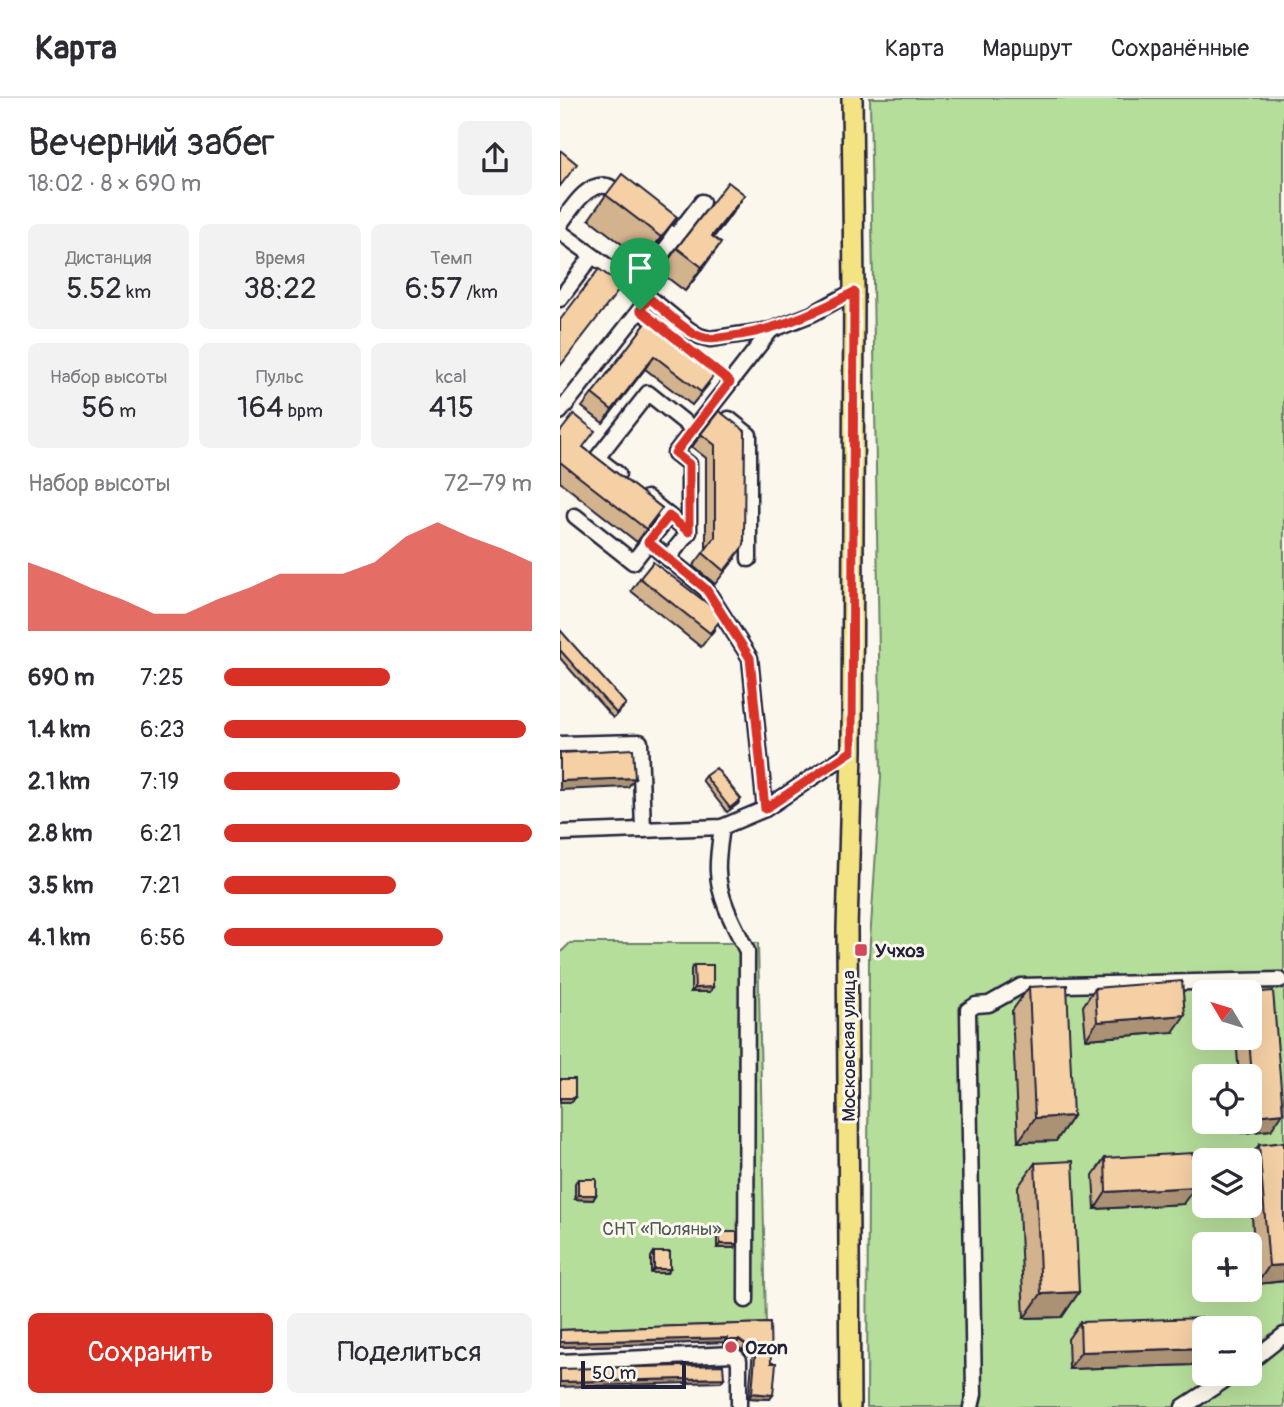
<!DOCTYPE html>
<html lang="ru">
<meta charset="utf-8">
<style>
body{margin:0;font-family:Pangolin,sans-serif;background:#f2f2f3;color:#2b2b33;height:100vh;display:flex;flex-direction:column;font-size:26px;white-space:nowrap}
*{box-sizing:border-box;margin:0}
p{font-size:23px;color:#7c7c81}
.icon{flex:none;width:38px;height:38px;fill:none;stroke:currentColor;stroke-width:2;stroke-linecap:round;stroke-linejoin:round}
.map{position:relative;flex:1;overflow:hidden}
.sheet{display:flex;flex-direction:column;background:#fff;width:560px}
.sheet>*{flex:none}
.needle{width:46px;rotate:308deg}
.fabs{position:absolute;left:632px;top:882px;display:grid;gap:14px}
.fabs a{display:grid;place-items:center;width:70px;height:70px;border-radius:10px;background:#fff;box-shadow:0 7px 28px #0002;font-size:35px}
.scale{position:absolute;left:21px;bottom:18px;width:105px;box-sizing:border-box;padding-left:7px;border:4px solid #22223b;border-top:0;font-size:19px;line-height:24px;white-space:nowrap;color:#22223b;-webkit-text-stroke:5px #fbf7ec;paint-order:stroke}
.pin{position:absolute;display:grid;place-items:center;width:60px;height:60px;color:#fff;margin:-72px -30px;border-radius:50% 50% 50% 0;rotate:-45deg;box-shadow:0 0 7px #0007}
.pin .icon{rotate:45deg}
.round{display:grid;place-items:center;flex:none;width:74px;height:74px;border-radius:10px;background:#f2f2f3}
.summary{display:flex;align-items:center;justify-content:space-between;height:119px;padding:0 28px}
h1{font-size:38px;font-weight:600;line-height:52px}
.metrics{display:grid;grid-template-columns:repeat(3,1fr);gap:10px;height:119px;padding:7px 28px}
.metrics div{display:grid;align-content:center;border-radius:10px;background:#f2f2f3;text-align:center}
.metrics b{font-size:30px;font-weight:600}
.metrics small{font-size:19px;font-weight:400}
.metrics p{font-size:19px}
.chart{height:196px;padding:14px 28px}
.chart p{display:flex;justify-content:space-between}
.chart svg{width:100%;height:126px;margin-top:7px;fill:#d93025;opacity:.7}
.button{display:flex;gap:14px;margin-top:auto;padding:14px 28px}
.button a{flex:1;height:80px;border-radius:10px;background:#d93025;color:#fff;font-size:28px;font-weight:600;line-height:80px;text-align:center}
.button a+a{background:#f2f2f3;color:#2b2b33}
ul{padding:0 28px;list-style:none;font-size:23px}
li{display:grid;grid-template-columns:112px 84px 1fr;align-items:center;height:52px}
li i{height:18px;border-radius:9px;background:#d93025}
header{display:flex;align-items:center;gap:42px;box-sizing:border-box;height:98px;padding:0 35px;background:#fff;border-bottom:2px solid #e1e1e2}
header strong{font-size:33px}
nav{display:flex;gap:38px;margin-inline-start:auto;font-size:24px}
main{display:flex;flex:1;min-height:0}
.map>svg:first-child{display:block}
.green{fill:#b6de9b;stroke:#6c806b;stroke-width:2;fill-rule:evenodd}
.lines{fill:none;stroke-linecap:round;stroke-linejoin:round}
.minor-casing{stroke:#22223b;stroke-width:19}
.major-casing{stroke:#22223b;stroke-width:24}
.minor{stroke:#fbf7ec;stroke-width:14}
.major{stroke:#f4e382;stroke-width:19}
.wall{fill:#d3b38e;stroke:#22223b;stroke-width:2}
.shaded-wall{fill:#ac9274;stroke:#22223b;stroke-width:2}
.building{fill:#f5d0a5;stroke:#22223b;stroke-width:2}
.route-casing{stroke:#fff;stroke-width:14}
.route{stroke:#d93025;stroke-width:9}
.poi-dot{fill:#d1495b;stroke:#fbf7ec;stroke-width:2.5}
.labels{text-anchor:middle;stroke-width:6;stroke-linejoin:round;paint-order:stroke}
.poi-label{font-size:19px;font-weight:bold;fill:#22223b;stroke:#fbf7ec;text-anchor:start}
.street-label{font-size:19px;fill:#22223b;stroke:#fbf7ec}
.park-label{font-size:19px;fill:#4e5a58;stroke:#fbf7ec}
</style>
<header>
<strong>Карта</strong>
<nav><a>Карта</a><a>Маршрут</a><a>Сохранённые</a></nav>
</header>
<main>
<section class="sheet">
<div class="summary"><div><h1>Вечерний забег</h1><p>18:02 · 8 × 690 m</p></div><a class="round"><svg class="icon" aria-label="share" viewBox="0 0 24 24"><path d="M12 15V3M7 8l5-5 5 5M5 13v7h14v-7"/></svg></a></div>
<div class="metrics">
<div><p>Дистанция</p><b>5.52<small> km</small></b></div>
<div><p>Время</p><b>38:22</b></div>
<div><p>Темп</p><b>6:57<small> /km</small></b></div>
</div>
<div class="metrics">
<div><p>Набор высоты</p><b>56<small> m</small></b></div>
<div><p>Пульс</p><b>164<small> bpm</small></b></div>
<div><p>kcal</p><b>415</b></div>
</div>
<div class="chart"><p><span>Набор высоты</span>72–79 m</p>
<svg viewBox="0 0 160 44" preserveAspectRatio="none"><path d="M0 44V20L10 24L20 29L30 33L40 38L50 38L60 33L70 29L80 24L90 24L100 24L110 20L120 11L130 6L140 11L150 15L160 20V44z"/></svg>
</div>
<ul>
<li><b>690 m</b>7:25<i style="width:54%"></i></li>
<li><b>1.4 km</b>6:23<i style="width:98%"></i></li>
<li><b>2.1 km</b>7:19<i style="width:57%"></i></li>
<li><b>2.8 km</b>6:21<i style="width:100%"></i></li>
<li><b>3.5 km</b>7:21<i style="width:56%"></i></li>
<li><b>4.1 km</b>6:56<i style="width:71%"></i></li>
</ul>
<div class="button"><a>Сохранить</a><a>Поделиться</a></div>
</section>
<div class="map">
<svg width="724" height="1309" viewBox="0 0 724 1309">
<rect width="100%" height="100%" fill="#fbf7ec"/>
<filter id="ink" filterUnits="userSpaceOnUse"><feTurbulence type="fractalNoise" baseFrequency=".0143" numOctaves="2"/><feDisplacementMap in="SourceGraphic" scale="14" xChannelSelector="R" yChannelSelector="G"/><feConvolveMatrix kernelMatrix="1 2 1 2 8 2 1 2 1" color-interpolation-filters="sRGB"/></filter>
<g filter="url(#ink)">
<!-- green -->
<g class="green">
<path d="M 310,0 L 724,0 L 724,1309 L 307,1309 L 309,858 L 321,679 ZM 644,894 L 690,894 L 690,940 L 644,940 ZM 644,978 L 690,978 L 690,1024 L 644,1024 ZM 644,1062 L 690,1062 L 690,1108 L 644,1108 ZM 644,1146 L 690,1146 L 690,1192 L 644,1192 ZM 644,1230 L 690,1230 L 690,1276 L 644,1276 Z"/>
<polygon points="10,845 198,845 206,1229 0,1236 0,855"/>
</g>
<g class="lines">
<!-- minor casing -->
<g class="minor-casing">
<g id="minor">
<polyline points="93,122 115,139"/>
<path d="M 0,126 C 11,112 26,84 47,88 C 54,90 60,97 66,101"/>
<polyline points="0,134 76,189 128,231 139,238 150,241 211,232 252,216 294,193"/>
<polyline points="76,189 142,104"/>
<polyline points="0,201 32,158"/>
<polyline points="80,212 109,235"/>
<polyline points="0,314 89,200"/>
<polyline points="169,321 189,337 189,461"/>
<polyline points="58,376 37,360 88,295 133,331"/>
<polyline points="87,400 129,434"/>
<polyline points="15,418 73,464 109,418"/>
<polyline points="88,444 146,491 190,560 205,711"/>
<polyline points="108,460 129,434 129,366 115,355 211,232"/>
<polyline points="0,646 80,644 83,732"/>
<path d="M 162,729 C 160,744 157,760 158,774 C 159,802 175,829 187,853 L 186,1202"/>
<polyline points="0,735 162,729 205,711 292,653"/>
<polyline points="0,1264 173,1256 179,1262 179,1309"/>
<polyline points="690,1264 724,1237"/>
<polyline points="411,1309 414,1296 408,912 416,907 429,906 461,888 720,882"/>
<polyline points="623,1309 674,1276"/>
</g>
</g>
<!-- major casing -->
<g class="major-casing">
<polyline id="major" points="290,1309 287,831 292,653 294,193 292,0"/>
</g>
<!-- minor -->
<use href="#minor" class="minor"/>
<!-- major -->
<use href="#major" class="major"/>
</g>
<!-- wall -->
<g class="wall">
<polygon points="46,97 117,119 84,163 29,121"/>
<polygon points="168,121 154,139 144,169 125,193 100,174 117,150"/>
<polygon points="90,220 149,286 132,307 85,271 43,325 22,309"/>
<polygon points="159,313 175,461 155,486 133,468 146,451 146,360 132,349"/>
<polygon points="0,334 23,349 102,410 77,444 0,384"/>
<polygon points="80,480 155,531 141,549 71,493"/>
<polygon points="0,532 63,610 53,620 0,560"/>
<polygon points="145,678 181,701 178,706 167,714 142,682"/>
<polygon points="134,867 153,889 150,894 131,894 131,871"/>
<polygon points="469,889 513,1018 496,1043 458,1044 452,913"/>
<polygon points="535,890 613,934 526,941 523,908"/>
<polygon points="676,940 690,940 711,1032 683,1035 683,1024 690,1024 690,978 679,978"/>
<polygon points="699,1047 724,1183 697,1186 690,1092 690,1062 688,1062"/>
<polygon points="545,1060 623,1106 535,1111 533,1077"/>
<polygon points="475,1065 519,1194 502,1219 464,1220 458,1089"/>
<polygon points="18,1081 36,1097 33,1102 15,1101 15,1085"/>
<polygon points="160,1134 174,1150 157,1150 157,1138"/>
<polygon points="94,1154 110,1171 107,1175 91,1175 91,1159"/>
<polygon points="520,1224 644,1250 632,1267 509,1271 508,1241"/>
<polygon points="210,1225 210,1301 189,1300 193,1251 182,1252 176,1247 164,1247 164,1244 0,1249 0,1232"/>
</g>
<!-- shaded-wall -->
<g class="shaded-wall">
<polygon points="185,97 168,121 135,163 152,138"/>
<polygon points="117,119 100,143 84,163 101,139"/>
<polygon points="161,145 144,169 125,193 142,169"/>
<polygon points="94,258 85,271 43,325 52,312"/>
<polygon points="75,680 68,689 0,692 0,683"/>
<polygon points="153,889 150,894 131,894 135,890"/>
<polygon points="625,917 613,934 526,941 537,924"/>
<polygon points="0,1000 15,1000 12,1004 0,1004"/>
<polygon points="723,1015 711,1032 683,1035 695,1018"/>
<polygon points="513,1018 496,1043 458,1044 475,1020"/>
<polygon points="635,1089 623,1106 535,1111 546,1094"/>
<polygon points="18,1097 36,1097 33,1102 15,1101"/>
<polygon points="160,1146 177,1146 174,1150 157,1150"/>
<polygon points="724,1167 724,1183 697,1186 709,1168"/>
<polygon points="94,1171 110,1171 107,1175 91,1175"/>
<polygon points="519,1194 502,1219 464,1220 481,1196"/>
<polygon points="167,1240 164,1244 0,1249 0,1244"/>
<polygon points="167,1242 179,1242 176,1247 164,1247"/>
<polygon points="186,1247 196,1247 193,1251 182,1252"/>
<polygon points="644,1250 632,1267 509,1271 521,1254"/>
<polygon points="164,1280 161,1284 0,1289 0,1284"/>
<polygon points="192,1295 213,1297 210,1301 189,1300"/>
</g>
<!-- building -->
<g class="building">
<polygon points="0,52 17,66 0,88"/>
<polygon points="62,76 117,119 101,139 46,97"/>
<polygon points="168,84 185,97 152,138 161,145 142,169 117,150"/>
<polygon points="39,171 62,188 0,268 0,222"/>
<polygon points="90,220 158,272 141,294 94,258 52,312 32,296"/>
<polygon points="159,313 185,333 184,447 164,473 143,455 155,439 155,347 141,336"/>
<polygon points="14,316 35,333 23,349 102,410 86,431 0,364 0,334"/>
<polygon points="93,464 164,518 150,535 80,480"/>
<polygon points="0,532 66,606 56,615 0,552"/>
<polygon points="73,651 75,680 0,683 0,655"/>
<polygon points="156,670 181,701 170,710 145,678"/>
<polygon points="134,867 153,867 153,889 135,890"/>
<polygon points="622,883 625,917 537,924 535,890"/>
<polygon points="507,887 513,1018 475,1020 469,889"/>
<polygon points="713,893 723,1015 695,1018 689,940 690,895"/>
<rect x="0" y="981" width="15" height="19"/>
<polygon points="724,1044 724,1167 709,1168 699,1047"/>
<polygon points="633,1055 635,1089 546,1094 545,1060"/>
<polygon points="513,1063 519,1194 481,1196 475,1065"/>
<rect x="18" y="1081" width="18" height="16"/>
<rect x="160" y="1134" width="17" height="12"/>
<rect x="94" y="1154" width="16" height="17"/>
<polygon points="643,1220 644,1250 521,1254 520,1224"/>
<polygon points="210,1225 211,1265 216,1265 213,1297 192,1295 196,1247 186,1247 179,1242 167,1242 167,1240 0,1244 0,1232"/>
<polygon points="163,1267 164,1280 0,1284 0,1271"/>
</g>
</g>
<g class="lines" filter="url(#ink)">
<!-- route casing -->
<g class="route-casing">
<path id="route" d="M 294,194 L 292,653 L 205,711 L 190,560 L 146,491 L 88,444 L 109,418 L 129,434 L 129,366 L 115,355 L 170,284 L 80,212 L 89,200 C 105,212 122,231 141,239 C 151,243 163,239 173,238 C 217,232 256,215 294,194 Z"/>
</g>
<!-- route -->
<use href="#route" class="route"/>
</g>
<!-- markers -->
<g class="poi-dot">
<rect x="294" y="845" width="14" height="14" rx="3.5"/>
<circle cx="171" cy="1249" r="7"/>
</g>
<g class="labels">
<!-- poi labels -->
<g class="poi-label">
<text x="315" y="859">Учхоз</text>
<text x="185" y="1256">Ozon</text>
</g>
<!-- street labels -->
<g class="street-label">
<text transform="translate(288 948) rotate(-90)" y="7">Московская улица</text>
</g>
<!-- park labels -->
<g class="park-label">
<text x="102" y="1137">СНТ «Поляны»</text>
</g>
</g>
</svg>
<div class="fabs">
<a><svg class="needle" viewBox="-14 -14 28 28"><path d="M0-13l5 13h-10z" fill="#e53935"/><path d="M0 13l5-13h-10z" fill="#7c7c81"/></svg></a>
<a><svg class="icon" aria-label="locate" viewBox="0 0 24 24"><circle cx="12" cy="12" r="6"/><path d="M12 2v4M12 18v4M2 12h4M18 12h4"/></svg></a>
<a><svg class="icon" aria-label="layers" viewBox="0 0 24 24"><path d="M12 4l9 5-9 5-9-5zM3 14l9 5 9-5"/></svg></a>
<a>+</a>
<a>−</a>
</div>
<div class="scale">50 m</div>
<div class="pin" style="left:80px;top:212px;background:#1e9e55"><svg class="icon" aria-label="arrive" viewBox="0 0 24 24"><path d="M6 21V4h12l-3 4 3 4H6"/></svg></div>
</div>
</main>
